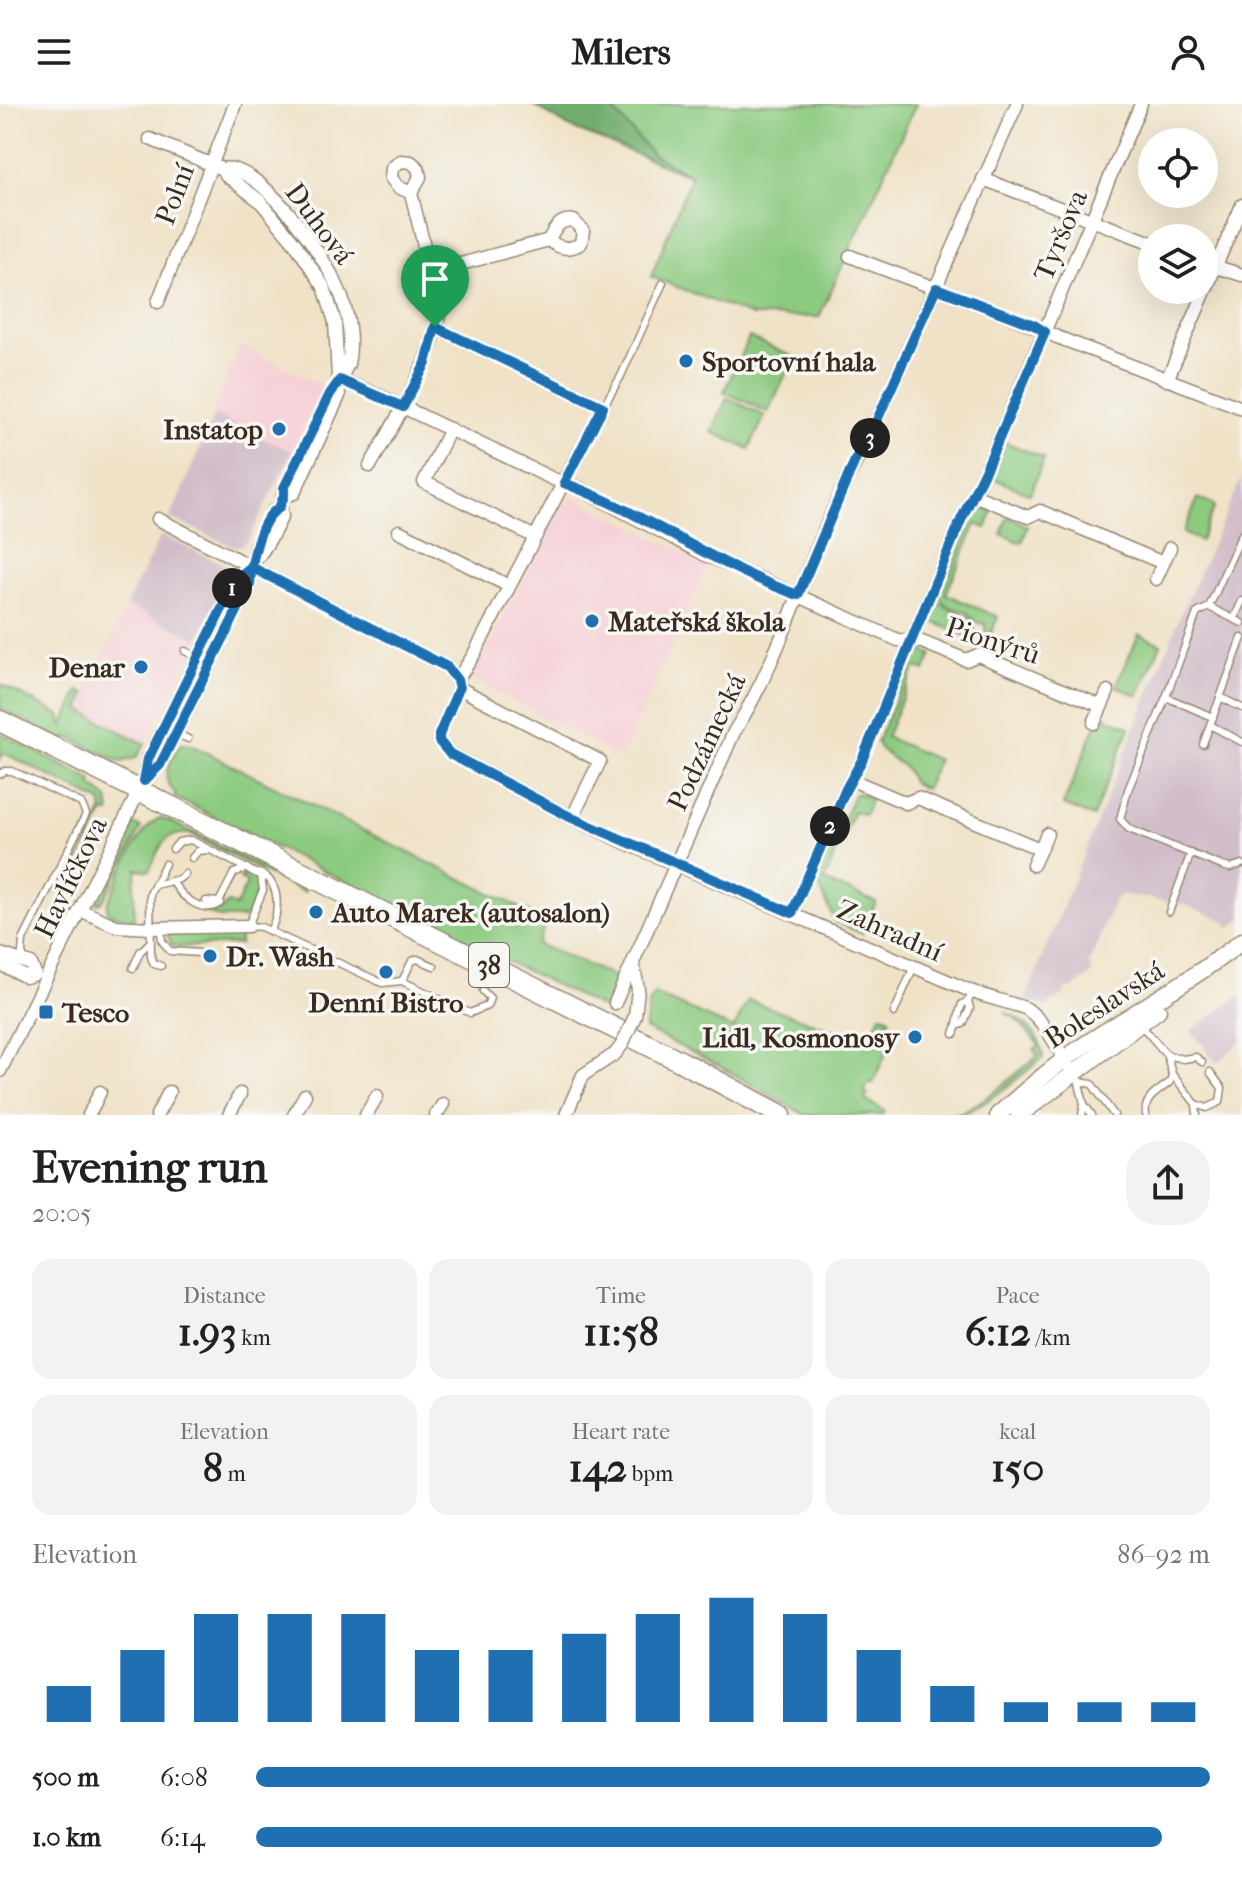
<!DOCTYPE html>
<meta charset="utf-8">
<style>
body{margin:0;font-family:"IM FELL French Canon",serif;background:#f2f2f2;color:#202124;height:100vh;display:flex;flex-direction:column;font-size:30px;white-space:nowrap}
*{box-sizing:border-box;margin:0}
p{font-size:26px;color:#757577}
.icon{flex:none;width:44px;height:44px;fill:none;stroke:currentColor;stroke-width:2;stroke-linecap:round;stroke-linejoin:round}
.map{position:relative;height:1011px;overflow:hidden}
.panel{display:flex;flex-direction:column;background:#fff;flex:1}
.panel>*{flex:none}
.fabs{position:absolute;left:1138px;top:24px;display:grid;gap:16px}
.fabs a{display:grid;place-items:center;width:80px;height:80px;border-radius:50%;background:#fff;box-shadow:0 8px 32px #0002;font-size:40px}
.pin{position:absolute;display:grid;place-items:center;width:68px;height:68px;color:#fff;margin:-82px -34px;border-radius:50% 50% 50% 0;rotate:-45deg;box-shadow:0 0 8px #0007}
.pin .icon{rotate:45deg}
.km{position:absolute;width:40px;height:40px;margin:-20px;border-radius:50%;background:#222;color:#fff;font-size:22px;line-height:40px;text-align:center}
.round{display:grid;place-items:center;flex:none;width:84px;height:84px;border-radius:32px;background:#f2f2f2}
.headline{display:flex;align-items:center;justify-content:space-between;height:136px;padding:0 32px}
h1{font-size:44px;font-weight:700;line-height:60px}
.metrics{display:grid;grid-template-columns:repeat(3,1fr);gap:12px;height:136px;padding:8px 32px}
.metrics div{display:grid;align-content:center;border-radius:20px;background:#f2f2f2;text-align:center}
.metrics b{font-size:40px;font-weight:700}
.metrics small{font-size:22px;font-weight:400}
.metrics p{font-size:22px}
.chart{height:224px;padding:16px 32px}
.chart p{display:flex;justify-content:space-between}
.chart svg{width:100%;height:144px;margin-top:8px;stroke:#1f6fb2;stroke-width:6}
ul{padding:0 32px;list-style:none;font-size:26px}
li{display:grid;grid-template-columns:128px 96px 1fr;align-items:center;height:60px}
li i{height:20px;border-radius:10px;background:#1f6fb2}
header{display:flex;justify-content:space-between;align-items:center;height:104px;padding:0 32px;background:#fff;font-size:36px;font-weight:700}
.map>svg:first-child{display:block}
.built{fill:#f6cfd6}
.industrial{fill:#d1bdc9}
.green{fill:#8cca80;stroke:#647a4f;stroke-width:2}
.forest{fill:#71ae6e;stroke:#566c46;stroke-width:2}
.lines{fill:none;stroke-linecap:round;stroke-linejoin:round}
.service-casing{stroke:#968672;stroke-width:9}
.minor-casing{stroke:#968672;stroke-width:15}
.tertiary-casing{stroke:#968672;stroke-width:19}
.primary-casing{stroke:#968672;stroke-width:23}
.service{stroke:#fff;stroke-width:6}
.minor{stroke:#fff;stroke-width:12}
.tertiary{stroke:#fff;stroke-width:16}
.primary{stroke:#fff;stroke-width:20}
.minor-bridge-casing{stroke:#968672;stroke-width:15;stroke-linecap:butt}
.minor-bridge{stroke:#fff;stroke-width:12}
.route-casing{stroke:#fff;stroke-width:16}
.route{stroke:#1f6fb2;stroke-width:10}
.poi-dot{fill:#1f6fb2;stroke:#f6f6f2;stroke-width:3}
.labels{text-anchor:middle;stroke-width:7;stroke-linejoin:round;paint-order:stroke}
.shield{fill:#f6f6f2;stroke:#73675e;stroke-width:2}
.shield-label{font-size:26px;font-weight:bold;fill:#3b2a1e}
.street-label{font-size:28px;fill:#3b2a1e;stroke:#f6f6f2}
.poi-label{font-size:28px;font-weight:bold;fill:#3b2a1e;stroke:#f6f6f2;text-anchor:start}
</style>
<header><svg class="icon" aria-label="menu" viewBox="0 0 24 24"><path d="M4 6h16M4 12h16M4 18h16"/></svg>Milers<svg class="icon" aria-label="person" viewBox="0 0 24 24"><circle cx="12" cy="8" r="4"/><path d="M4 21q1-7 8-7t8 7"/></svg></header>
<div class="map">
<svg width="1242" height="1011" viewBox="0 0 1242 1011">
<rect width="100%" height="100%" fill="#f6f6f2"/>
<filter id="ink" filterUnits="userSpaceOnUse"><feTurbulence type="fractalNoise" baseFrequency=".0125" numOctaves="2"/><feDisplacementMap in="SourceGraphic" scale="16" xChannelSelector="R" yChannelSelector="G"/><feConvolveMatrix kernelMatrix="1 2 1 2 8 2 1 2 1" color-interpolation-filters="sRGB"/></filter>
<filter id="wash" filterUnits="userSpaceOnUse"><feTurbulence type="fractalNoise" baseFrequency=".006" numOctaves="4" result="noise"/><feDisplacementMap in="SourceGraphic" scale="32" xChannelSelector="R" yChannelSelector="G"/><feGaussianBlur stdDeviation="1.8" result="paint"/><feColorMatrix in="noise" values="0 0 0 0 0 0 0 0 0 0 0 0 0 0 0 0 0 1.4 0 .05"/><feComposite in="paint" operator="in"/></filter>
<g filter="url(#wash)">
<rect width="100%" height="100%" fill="#f0e2c7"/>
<!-- built -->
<g class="built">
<polygon points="240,241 323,282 292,348 212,310"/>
<polygon points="574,395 708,460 621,654 471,575 563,400"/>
<polygon points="126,501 198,535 154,623 136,653 67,633"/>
</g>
<!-- industrial -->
<g class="industrial">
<polygon points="214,311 292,348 248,436 241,442 232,442 170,414"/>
<polygon points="1242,373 1242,815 1230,824 1224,816 1183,800 1121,790 1115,795 1089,859 1092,868 1087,874 1073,884 1063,885 1065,890 1046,902 1025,896 1184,503"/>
<polygon points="161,431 227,462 231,468 198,535 126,501"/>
<polygon points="1242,890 1242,937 1217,959 1191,927"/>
</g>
<!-- green -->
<g class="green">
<polygon points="608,0 916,0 819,213 752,212 651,173 691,72 652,50"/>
<polygon points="749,233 794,253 768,308 724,288"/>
<polygon points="727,294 765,312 749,345 712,328"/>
<polygon points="1005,338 1044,354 1030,390 992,374"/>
<polygon points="1198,394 1215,402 1200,437 1183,429"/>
<polygon points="983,403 993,407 986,424 976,420 946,490 998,513 986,541 977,535 985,528 985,520 977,518 966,508 947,502 939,493 977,405"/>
<polygon points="1008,413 1028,422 1022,439 1001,430"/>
<polygon points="937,498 972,516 976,531 974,535 931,517 930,513"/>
<polygon points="1139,530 1161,540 1138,592 1116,582"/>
<polygon points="920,546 932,550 925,567 915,563 886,633 938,656 925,685 913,679 905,664 880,645 877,638 915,548"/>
<polygon points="0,580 60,611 63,622 79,587 86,590 80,606 145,640 136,654 121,658 68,633 65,637 0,605"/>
<polygon points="1100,611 1130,623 1093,713 1063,701"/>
<polygon points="0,629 93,677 90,680 108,695 110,709 103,709 72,770 103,706 101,698 4,649 0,655"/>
<path d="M 180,640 L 191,641 L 547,817 L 537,840 L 618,874 L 604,905 L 174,693 L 176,689 C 157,675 171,656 180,640 Z"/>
<polygon points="858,689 871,694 865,711 854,707 824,777 876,798 862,830 835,818 817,777 854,691"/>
<path d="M 160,714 L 171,718 L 306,784 L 304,788 L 287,780 L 190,730 C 161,727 159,747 149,767 L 137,765 L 134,780 L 134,815 L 108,810 L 107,800 C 118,777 137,725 160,714 Z"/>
<polygon points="134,720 141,724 103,797 97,800 98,791"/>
<polygon points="244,770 255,773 259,781 249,809 244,814 221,814 207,809 221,806 228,799 236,802 247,779 240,775"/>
<polygon points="240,827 240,840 177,843 172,841 168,833 170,829"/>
<polygon points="654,890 734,925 748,896 867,938 881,910 890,914 885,926 894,931 873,979 869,978 864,988 868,990 865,996 885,1007 882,1011 805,1011 719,962 645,925 649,900"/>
<path d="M 1005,909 C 1025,914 1042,933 1043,954 C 1022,970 978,1011 952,1011 C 980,1004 1015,970 1038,952 L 1034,946 L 1039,941 L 1015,913 Z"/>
</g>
<!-- forest -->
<polygon class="forest" points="532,0 608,0 652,50 691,72 569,23"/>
</g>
<g filter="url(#ink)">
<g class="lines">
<!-- service casing -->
<g class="service-casing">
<g id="service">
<polyline points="603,303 621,272 663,179"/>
<polyline points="1209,503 1242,519"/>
<polyline points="1234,515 1242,497"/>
<polyline points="185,547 211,560"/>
<polyline points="1166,593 1128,686 1120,715 1129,725 1222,762 1230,764 1242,760"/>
<polyline points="1220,593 1242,604"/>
<polyline points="1213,613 1166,593 1197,509 1209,503 1242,430"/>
<polyline points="1210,621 1242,638"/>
<polyline points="164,623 188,635"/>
<polyline points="1203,640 1242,534"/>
<polyline points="0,670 5,667 12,667 81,699 86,710 23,836 22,849 24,855"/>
<polyline points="173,745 179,738 191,736 261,772 263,786 248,822 261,823 382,879 402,877 412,857 417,855 434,862"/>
<polyline points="192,754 198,747 209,746"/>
<path d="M 259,769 C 281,777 280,809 270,827"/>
<path d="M 174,780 C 183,794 203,811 220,799"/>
<polyline points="155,781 179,775 185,770"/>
<polyline points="206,797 219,798 234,769 247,764"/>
<polyline points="1169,808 1191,749"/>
<polyline points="161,824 162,837 170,847 199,849"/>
<polyline points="161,862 154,860 151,853 150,790 165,760"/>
<polyline points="133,864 140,848 151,837"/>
<polyline points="402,877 470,909 487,902 490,894 483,887"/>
<polyline points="894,909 914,862"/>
<polyline points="1141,921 1167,951 1172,970 1196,1000 1197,1011"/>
<polyline points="957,922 963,920 970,904 968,897"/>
<path d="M 954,930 C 958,920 958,911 962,900 L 968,897 L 973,888"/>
<polyline points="1167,951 1183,955 1196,953 1202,958"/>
<polyline points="1078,975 1084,1000 1082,1011"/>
<polyline points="1079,977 1092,980 1114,1011"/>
<polyline points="1084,1000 1092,1011"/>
<polyline points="1196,1000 1207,1004 1220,998 1222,984 1210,968"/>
<path d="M 1146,1011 C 1143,994 1158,988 1170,978 L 1172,971"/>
</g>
</g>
<!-- minor casing -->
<g class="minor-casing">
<g id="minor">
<polyline points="150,35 222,65 227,72 260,97 294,138 324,183 335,218 339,292 294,389 284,392"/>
<polyline points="983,75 1152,139"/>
<path d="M 850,152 C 919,180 990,201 1057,233 L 1242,304"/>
<polyline points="1204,159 1242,171"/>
<path d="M 435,167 L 549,136 C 554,124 561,114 574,117 L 583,127 L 581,139 C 570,147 558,144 549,136"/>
<polyline points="158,198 235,0"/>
<polyline points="435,223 603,303 473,552 457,576"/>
<polyline points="340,276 380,292 553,375 579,384 706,451 898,536 922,538 966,556 978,551 1101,602"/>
<polyline points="1167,276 1242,101"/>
<polyline points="450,325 424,378 535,433"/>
<path d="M 370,362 C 391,324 470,200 429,162 L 411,89 L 398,83 L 391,74 L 392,64 L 401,57 L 411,58 L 418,64 L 420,73 L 411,89"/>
<polyline points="974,391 1028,413 1040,407 1163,459"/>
<path d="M 158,415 L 447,563 L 457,576 L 459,584 L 439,631 L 439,637 L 450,650 L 572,714 L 624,738 L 973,888 C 982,892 1022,902 1027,905 C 1045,918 1057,943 1068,961"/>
<polyline points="399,427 509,482"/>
<polyline points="1156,475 1170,444"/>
<polyline points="459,584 600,657 572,714"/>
<polyline points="1094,619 1108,587"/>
<polyline points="852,676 906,699 918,694 1040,745"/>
<path d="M 144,677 L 148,655 L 237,474 C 259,456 270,437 282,412 C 278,401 284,394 284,384 L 348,260 C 353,236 348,208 339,186 C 326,154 260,57 222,65"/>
<polyline points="1033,761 1047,730"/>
<polyline points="80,806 116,822 150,824 248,822"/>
<polyline points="792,809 846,685 862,656 961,416 988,360 1141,0"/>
<polyline points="0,850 31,860 35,870 26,873 0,860"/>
<polyline points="615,899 633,858"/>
<path d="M 635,912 L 638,885 L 633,858 L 734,628 C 776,562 799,483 831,411 C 843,384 854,358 869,334 L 1017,0"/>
<polyline points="0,967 139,687 144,677 160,661 250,481 256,441 273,407 279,404"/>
<polyline points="89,1011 100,988"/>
<polyline points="157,1011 169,988"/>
<polyline points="229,1011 240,990"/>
<polyline points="294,1011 305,991"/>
<polyline points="366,1011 377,992"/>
<polyline points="436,1011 443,1000"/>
<polyline points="566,1011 583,971 615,950"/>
</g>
</g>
<!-- tertiary casing -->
<g class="tertiary-casing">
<g id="tertiary">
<path d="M 998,1011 C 1027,985 1056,960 1089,938 C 1140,905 1194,875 1242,837"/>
<polyline points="1019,1011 1158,906"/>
</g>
</g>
<!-- primary casing -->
<g class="primary-casing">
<polyline id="primary" points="0,617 680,957 781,1011"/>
</g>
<!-- service -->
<use href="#service" class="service"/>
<!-- minor -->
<use href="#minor" class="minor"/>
<!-- tertiary -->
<use href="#tertiary" class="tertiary"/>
<!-- primary -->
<use href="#primary" class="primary"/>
<!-- minor-bridge casing -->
<g class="minor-bridge-casing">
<polyline id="minor-bridge" points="615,950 622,941 635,912"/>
</g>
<!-- minor-bridge -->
<use href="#minor-bridge" class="minor-bridge"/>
</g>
</g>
<g class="lines" filter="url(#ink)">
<!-- route casing -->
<g class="route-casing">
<path id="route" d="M 435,223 L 426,259 L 403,303 L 340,276 L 330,290 L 284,384 L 284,392 L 279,404 C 259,414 251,460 250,481 L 160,661 L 144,677 L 148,655 L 237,474 L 251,463 L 447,563 L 457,576 L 459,584 L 439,631 L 439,637 L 450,650 L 572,714 L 792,809 L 846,685 L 862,656 L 961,416 L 988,360 L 1045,228 L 1034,221 L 936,184 L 869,334 L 856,354 L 798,491 C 716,462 645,409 564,379 L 603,303 L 435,223"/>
</g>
<!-- route -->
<use href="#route" class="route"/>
</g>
<!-- markers -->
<g class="poi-dot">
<circle cx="686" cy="257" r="8"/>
<circle cx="279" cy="325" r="8"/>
<circle cx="592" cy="517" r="8"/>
<circle cx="141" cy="563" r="8"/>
<circle cx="316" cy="808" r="8"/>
<circle cx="210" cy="852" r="8"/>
<circle cx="386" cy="868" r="8"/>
<rect x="38" y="900" width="16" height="16" rx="4"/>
<circle cx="915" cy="933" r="8"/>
</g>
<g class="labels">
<!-- shield labels -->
<rect class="shield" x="469" y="839" width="40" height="44" rx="6"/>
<g class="shield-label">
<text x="489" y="870">38</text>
</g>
<!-- street labels -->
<g class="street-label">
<text transform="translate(174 90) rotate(-69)" y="10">Polní</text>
<text transform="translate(320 119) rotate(53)" y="10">Duhová</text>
<text transform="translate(1060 131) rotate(-67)" y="10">Tyršova</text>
<text transform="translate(993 536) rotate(18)" y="10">Pionýrů</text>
<text transform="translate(706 638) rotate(-65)" y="10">Podzámecká</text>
<text transform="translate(70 773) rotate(-64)" y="10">Havlíčkova</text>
<text transform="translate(890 826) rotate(24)" y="10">Zahradní</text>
<text transform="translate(1104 900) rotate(-33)" y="10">Boleslavská</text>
</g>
<!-- poi labels -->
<g class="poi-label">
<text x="702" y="267">Sportovní hala</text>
<text x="263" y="335" text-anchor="end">Instatop</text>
<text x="608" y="527">Mateřská škola</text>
<text x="125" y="573" text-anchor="end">Denar</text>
<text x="332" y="818">Auto Marek (autosalon)</text>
<text x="226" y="862">Dr. Wash</text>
<text x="386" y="908" text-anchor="middle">Denní Bistro</text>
<text x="62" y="918">Tesco</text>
<text x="899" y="943" text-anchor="end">Lidl, Kosmonosy</text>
</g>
</g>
</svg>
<div class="fabs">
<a><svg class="icon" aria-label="locate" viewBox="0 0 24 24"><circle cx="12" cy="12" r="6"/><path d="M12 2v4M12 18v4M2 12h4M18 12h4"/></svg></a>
<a><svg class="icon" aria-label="layers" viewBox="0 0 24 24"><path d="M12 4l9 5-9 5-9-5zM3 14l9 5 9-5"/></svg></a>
</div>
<div class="pin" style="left:435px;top:223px;background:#1e9e55"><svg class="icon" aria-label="arrive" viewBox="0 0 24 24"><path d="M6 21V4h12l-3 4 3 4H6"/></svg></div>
<b class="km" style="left:232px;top:484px">1</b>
<b class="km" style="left:830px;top:722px">2</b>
<b class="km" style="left:870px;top:334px">3</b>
</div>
<section class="panel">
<div class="headline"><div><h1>Evening run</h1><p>20:05</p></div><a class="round"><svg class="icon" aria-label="share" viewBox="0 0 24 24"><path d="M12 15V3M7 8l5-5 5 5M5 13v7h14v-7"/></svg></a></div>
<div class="metrics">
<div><p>Distance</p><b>1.93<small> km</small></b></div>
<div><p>Time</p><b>11:58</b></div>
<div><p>Pace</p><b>6:12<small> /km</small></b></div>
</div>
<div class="metrics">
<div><p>Elevation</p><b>8<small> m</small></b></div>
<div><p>Heart rate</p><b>142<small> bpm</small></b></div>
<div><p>kcal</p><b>150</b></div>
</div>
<div class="chart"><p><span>Elevation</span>86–92 m</p>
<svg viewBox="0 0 160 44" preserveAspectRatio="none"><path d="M5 44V33M15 44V22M25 44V11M35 44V11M45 44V11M55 44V22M65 44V22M75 44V17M85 44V11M95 44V6M105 44V11M115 44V22M125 44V33M135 44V38M145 44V38M155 44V38"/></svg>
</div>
<ul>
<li><b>500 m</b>6:08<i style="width:100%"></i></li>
<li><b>1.0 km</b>6:14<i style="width:95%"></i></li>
</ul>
</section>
